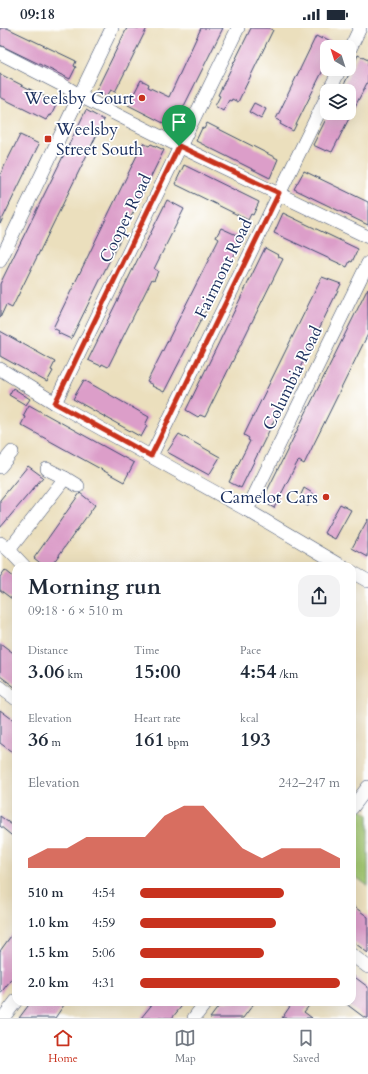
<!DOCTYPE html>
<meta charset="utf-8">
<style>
body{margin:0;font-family:Cardo,serif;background:#f2f2f3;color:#1f2937;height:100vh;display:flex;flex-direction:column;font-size:15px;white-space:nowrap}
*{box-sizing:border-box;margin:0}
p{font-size:13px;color:#747a83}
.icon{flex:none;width:22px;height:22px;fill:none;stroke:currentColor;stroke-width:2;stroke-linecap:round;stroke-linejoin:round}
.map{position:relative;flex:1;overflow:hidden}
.drawer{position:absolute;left:12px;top:534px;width:344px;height:444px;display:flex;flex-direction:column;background:#fff;border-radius:12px;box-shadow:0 4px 16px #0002}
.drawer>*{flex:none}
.needle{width:26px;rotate:321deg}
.buttons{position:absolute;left:320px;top:12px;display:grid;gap:8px}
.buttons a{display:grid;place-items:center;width:36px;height:36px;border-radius:8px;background:#fff;box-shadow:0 4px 16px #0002;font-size:20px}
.pin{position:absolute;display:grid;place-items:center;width:34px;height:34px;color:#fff;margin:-41px -17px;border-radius:50% 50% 50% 0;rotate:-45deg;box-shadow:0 0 4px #0007}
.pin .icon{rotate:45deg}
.round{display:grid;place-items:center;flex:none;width:42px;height:42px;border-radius:12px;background:#f2f2f3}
.overview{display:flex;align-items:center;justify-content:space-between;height:68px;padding:0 16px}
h1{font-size:22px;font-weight:600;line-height:30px}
.metrics{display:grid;grid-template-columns:repeat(3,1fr);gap:6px;height:68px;padding:4px 16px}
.metrics div{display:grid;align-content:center}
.metrics b{font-size:20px;font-weight:600}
.metrics small{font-size:11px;font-weight:400}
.metrics p{font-size:11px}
.chart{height:112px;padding:8px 16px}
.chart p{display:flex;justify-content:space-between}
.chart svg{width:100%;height:72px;margin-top:4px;fill:#c8321e;opacity:.7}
ul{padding:0 16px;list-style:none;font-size:13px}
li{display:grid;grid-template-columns:64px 48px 1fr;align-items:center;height:30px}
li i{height:10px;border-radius:5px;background:#c8321e}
.status{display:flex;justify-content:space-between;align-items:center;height:28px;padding:0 20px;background:#fff;direction:ltr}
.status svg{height:11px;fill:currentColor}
.tab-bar{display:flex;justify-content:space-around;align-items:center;height:56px;border-top:1px solid #e0e1e3;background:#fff;font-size:11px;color:#747a83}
.tab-bar a{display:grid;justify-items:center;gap:2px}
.tab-bar .on{color:#c8321e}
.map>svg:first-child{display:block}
.green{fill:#a1c671;stroke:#5e7a68}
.building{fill:#dc9ec9}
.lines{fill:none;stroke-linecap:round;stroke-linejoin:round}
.minor-casing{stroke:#3a496c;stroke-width:14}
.minor{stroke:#fff;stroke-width:13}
.route-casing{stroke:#fff;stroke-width:8}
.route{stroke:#c8321e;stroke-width:5}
.poi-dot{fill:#c8321e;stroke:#fff;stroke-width:1.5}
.labels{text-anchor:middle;stroke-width:3.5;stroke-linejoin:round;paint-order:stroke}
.poi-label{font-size:17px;fill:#1b2f5e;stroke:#fff;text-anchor:end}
.street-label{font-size:17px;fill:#1b2f5e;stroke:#fff}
</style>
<div class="status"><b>09:18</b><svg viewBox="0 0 49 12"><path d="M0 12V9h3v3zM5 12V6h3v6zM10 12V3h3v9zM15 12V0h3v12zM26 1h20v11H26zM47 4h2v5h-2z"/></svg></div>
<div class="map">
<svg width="368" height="990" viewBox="0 0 368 990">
<rect width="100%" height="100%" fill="#fff"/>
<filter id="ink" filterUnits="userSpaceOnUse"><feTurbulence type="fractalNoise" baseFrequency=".025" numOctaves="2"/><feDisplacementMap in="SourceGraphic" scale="8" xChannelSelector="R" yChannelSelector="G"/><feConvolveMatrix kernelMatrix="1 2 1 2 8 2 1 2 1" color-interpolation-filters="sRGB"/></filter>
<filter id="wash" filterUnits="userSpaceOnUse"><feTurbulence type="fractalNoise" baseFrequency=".012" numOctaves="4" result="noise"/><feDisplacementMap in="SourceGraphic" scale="16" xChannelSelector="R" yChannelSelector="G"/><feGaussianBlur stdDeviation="0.9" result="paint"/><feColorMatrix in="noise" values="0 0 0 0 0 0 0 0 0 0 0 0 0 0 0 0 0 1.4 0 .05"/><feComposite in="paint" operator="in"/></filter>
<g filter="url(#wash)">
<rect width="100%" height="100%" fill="#ebdfbd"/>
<!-- green -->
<polygon class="green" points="361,781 368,787 368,858 352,846 352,793"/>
<g id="blocks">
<!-- building -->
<g class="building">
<polygon points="0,0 7,0 76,33 74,38 76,39 70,51 0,17"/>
<polygon points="127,0 147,0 115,64 111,62 107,68 96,63"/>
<polygon points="201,0 223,0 173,100 128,77 141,52 149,56 148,59 169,69"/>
<polygon points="251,0 268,0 273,2 238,74 232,71 231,73 229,72 223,83 215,78 220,68 218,67"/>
<polygon points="316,8 322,11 323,9 342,19 327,19 327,34 293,103 280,96 281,94 276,91"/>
<polygon points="358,27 368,32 368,53 332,124 327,122 326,123 313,117 329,85 349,85 349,63 341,63"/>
<polygon points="0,46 57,75 51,88 49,87 46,92 0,69"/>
<polygon points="254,75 266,81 261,91 249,84"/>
<polygon points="86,82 104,92 12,280 6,277 0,290 0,256"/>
<polygon points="207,95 278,131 270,150 196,113 202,100 204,101"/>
<polygon points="20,107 39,116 0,196 0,147"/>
<polygon points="143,115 149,118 151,116 164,122 71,311 58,305 59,303 53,300"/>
<polygon points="184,137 259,174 253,187 251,186 248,192 175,156"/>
<polygon points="304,143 368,174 368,197 294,161"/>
<polygon points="167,172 184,181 154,241 158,243 154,252 152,251 108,339 102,336 101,338 88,332"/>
<polygon points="283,185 358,221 352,234 350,233 347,239 274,205"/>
<polygon points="221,200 243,210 164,364 152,358 153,357 147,354 219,211 216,209"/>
<polygon points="265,220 278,227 277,228 283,231 205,389 200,387 198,389 186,382"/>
<polygon points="322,249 341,256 241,460 229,454 250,413 248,412 249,410 244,407"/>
<polygon points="368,260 368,306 304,436 299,433 297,435 274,480 262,473"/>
<polygon points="0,303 55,334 51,342 53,343 47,354 0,328"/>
<polygon points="84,352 149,389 145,397 147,398 141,409 73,371"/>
<polygon points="13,360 30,371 26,377 9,367"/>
<polygon points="29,377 134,435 124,454 21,397 25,389 23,388"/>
<polygon points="179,406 220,429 209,447 167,424"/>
<polygon points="28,438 43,449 0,500 0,472"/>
<polygon points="304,460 314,466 308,478 298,473"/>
<polygon points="80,465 95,477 51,538 44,538 34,530"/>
<polygon points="340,476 351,482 335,511 324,505"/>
<polygon points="368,491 368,529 352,520"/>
<polygon points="5,542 16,551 16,574 0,562 0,549"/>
<polygon points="0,615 16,627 16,660 0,648"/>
<polygon points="0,682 16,694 16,727 0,715"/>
<polygon points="0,788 16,800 16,811 0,798"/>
<polygon points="352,877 368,889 368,925 352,913"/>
<polygon points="16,901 16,945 0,966 0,923"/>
<polygon points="352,947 368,959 368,990 365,990 345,975 352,974"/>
<polygon points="31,974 66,974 55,990 19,990"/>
<polygon points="154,974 185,974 172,990 141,990"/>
<polygon points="222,974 255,974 243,990 210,990"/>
<polygon points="293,974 312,974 304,984 312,990 282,990"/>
</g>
</g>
</g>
<g filter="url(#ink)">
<use href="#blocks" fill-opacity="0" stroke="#3a496c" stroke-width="1"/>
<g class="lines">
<!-- minor casing -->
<g class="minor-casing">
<g id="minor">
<polyline points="349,23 360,0"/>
<polyline points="0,25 66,59 84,70 179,118 368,209"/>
<polyline points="329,63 340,41"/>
<polyline points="0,233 112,0"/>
<polyline points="0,341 55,375 247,482 342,538"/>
<polyline points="55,375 238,0"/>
<polyline points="151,428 327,68"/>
<polyline points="0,439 12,424"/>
<polyline points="47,441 65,450"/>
<polyline points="247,482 368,235"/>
<polyline points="0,515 9,522 24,538"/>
<polyline points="9,522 65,450 78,458"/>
<polyline points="352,544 368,553"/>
<polyline points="0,659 16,671"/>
<polyline points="352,780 368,759"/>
<polyline points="352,927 368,939"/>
<polyline points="3,990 16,973"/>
<polyline points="194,990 206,974"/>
</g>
</g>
<!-- minor -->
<use href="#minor" class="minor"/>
</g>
</g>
<g class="lines" filter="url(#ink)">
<!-- route casing -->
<g class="route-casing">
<polygon id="route" points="179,118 279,165 151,428 55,375"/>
</g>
<!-- route -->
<use href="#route" class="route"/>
</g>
<!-- markers -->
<g class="poi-dot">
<circle cx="142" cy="70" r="4"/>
<rect x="44" y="107" width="8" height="8" rx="2"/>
<circle cx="326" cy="469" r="4"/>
</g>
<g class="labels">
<!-- poi labels -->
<g class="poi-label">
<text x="134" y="76">Weelsby Court</text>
<text x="56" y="107" text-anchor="start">Weelsby<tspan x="56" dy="20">Street South</tspan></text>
<text x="318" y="475">Camelot Cars</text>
</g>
<!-- street labels -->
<g class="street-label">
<text transform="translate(125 190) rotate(-64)" y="6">Cooper Road</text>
<text transform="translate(223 240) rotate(-64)" y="6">Fairmont Road</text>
<text transform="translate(292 350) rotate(-64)" y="6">Columbia Road</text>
</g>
</g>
</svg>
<div class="buttons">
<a><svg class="needle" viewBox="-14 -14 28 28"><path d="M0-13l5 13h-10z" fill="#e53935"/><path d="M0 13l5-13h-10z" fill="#747a83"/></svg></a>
<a><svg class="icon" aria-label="layers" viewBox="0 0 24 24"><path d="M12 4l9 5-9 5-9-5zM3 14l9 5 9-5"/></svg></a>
</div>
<div class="pin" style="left:179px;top:118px;background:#1e9e55"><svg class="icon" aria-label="arrive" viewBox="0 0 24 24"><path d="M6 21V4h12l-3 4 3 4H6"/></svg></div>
<section class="drawer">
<div class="overview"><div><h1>Morning run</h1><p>09:18 · 6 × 510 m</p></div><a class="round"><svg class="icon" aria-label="share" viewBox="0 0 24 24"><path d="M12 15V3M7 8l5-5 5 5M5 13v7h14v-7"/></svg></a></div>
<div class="metrics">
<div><p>Distance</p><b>3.06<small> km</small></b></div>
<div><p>Time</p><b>15:00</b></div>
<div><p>Pace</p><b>4:54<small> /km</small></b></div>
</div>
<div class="metrics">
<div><p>Elevation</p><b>36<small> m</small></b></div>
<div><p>Heart rate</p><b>161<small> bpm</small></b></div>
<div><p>kcal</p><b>193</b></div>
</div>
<div class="chart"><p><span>Elevation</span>242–247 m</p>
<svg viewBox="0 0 160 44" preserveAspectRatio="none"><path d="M0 44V38L10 32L20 32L30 25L40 25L50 25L60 25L70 12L80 6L90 6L100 19L110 32L120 38L130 32L140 32L150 32L160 38V44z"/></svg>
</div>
<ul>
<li><b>510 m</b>4:54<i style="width:72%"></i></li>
<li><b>1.0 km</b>4:59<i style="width:68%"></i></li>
<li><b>1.5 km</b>5:06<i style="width:62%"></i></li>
<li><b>2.0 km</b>4:31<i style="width:100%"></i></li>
</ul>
</section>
</div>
<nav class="tab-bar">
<a class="on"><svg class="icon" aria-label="home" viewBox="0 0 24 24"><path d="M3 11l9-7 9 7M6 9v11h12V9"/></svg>Home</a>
<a><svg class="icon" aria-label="map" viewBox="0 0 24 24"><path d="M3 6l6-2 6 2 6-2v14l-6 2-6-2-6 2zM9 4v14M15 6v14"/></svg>Map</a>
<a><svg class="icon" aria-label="saved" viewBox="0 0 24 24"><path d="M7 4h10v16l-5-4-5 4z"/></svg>Saved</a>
</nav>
